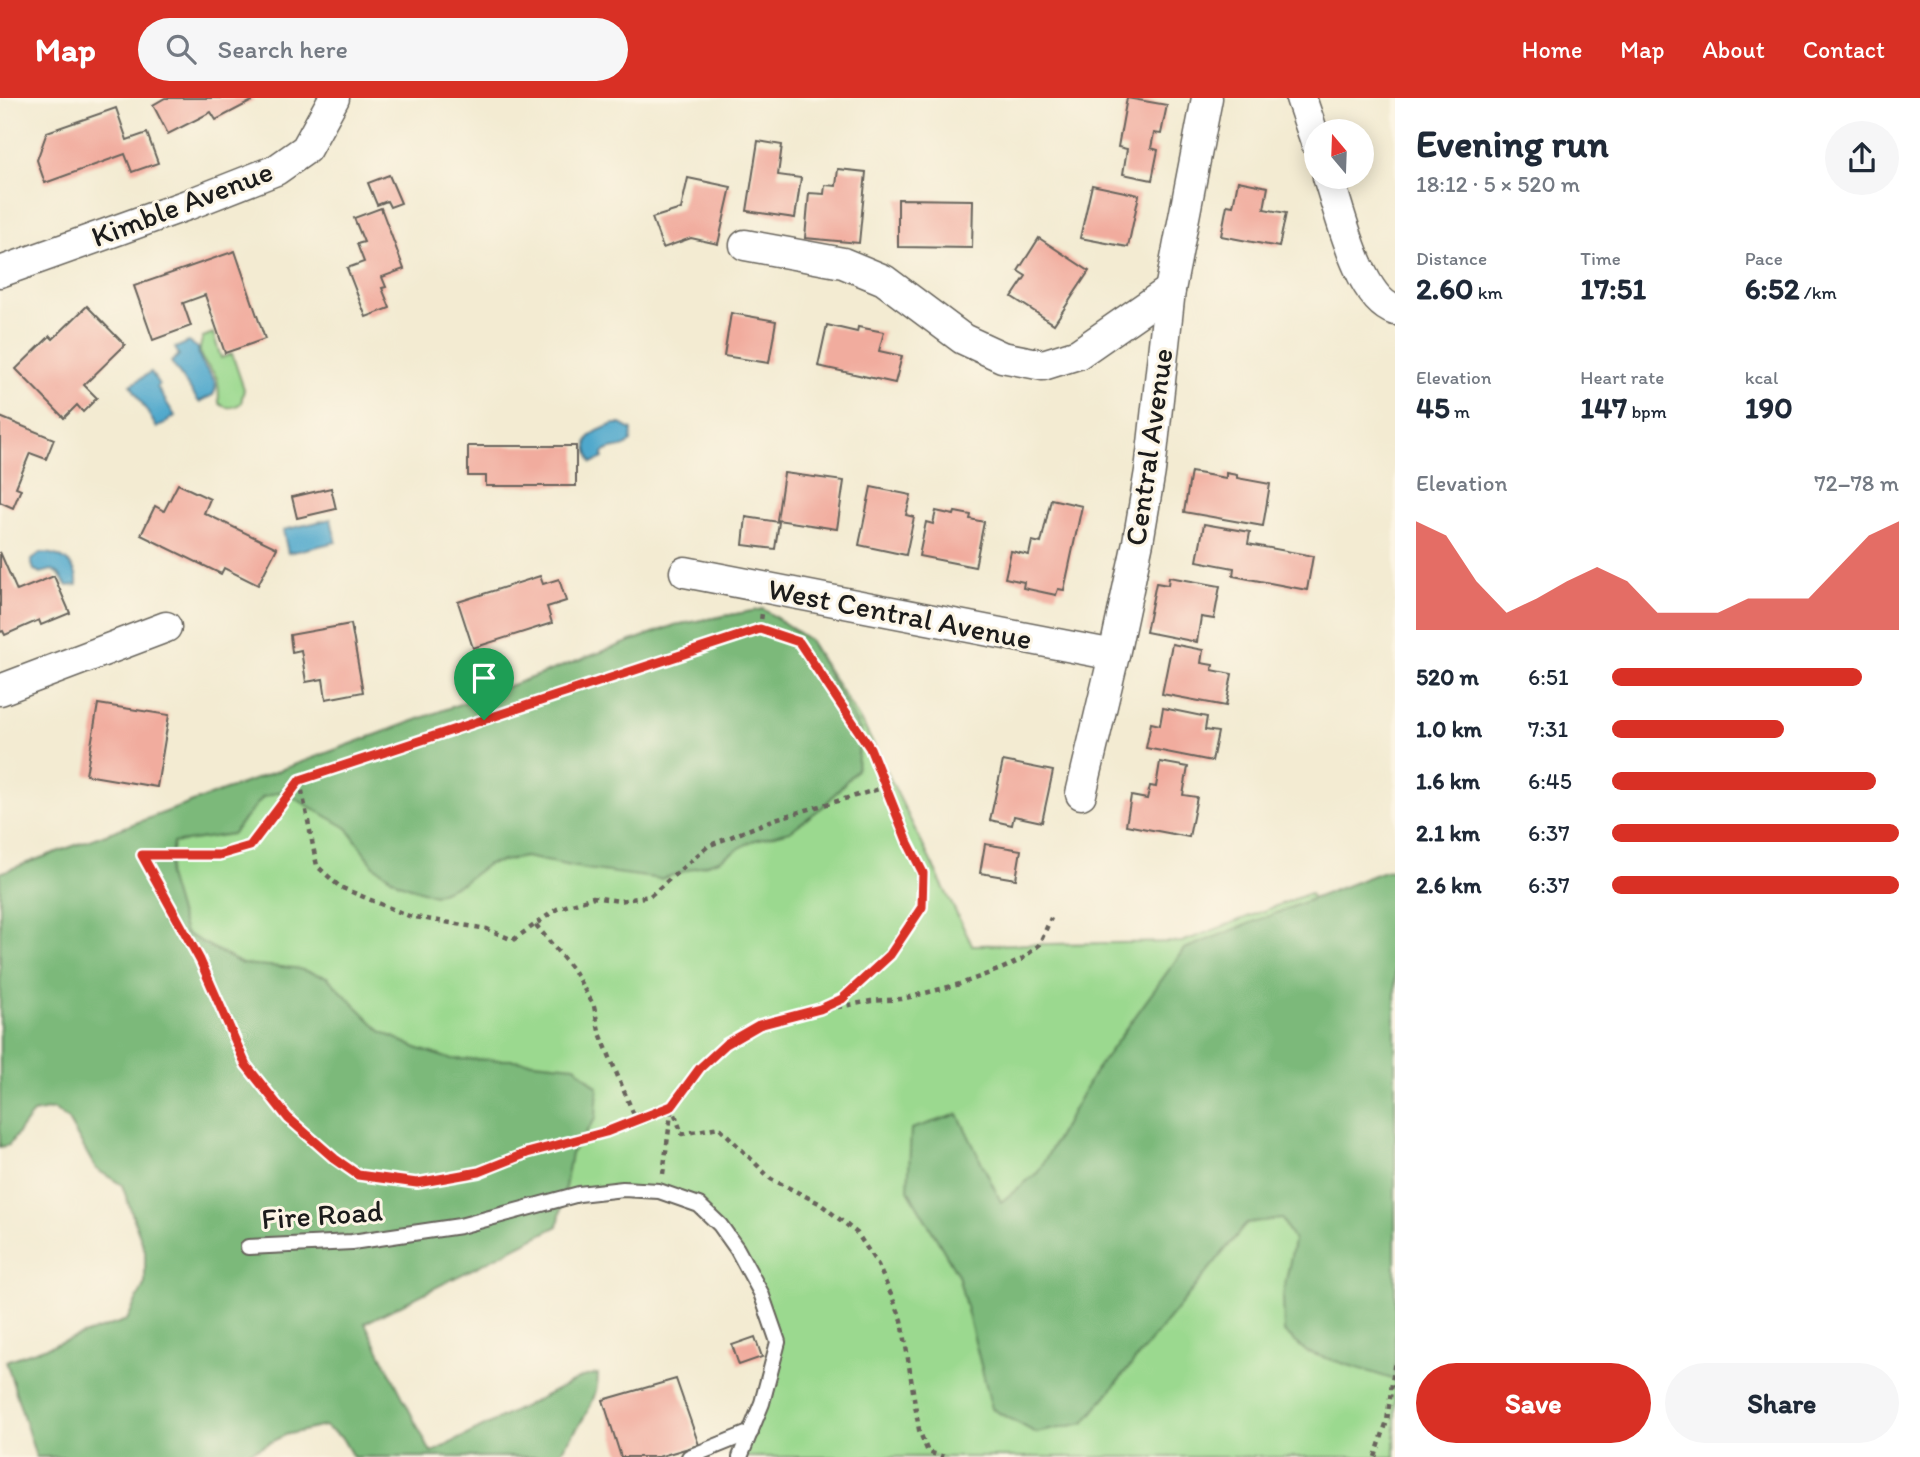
<!DOCTYPE html>
<meta charset="utf-8">
<style>
body{margin:0;font-family:Itim,sans-serif;background:#f6f6f7;color:#1f2937;height:100vh;display:flex;flex-direction:column;font-size:26px;white-space:nowrap}
*{box-sizing:border-box;margin:0}
p{font-size:23px;color:#747a83}
.icon{flex:none;width:38px;height:38px;fill:none;stroke:currentColor;stroke-width:2;stroke-linecap:round;stroke-linejoin:round}
.map{position:relative;flex:1;overflow:hidden}
.side{display:flex;flex-direction:column;background:#fff;width:525px}
.side>*{flex:none}
.needle{width:46px;rotate:341deg}
.buttons{position:absolute;left:1304px;top:21px;display:grid;gap:14px}
.buttons a{display:grid;place-items:center;width:70px;height:70px;border-radius:50%;background:#fff;box-shadow:0 4px 18px #0003;font-size:35px}
.pin{position:absolute;display:grid;place-items:center;width:60px;height:60px;color:#fff;margin:-72px -30px;border-radius:50% 50% 50% 0;rotate:-45deg;box-shadow:0 0 7px #0007}
.pin .icon{rotate:45deg}
.round{display:grid;place-items:center;flex:none;width:74px;height:74px;border-radius:37px;background:#f6f6f7}
.head{display:flex;align-items:center;justify-content:space-between;height:119px;padding:0 21px}
h1{font-size:38px;font-weight:700;line-height:52px}
.stats{display:grid;grid-template-columns:repeat(3,1fr);gap:10px;height:119px;padding:7px 21px}
.stats div{display:grid;align-content:center}
.stats b{font-size:30px;font-weight:700}
.stats small{font-size:19px;font-weight:400}
.stats p{font-size:19px}
.chart{height:196px;padding:14px 21px}
.chart p{display:flex;justify-content:space-between}
.chart svg{width:100%;height:126px;margin-top:7px;fill:#d93025;opacity:.7}
.button{display:flex;gap:14px;margin-top:auto;padding:14px 21px}
.button a{flex:1;height:80px;border-radius:42px;background:#d93025;color:#fff;font-size:28px;font-weight:700;line-height:80px;text-align:center}
.button a+a{background:#f6f6f7;color:#1f2937}
ul{padding:0 21px;list-style:none;font-size:23px}
li{display:grid;grid-template-columns:112px 84px 1fr;align-items:center;height:52px}
li i{height:18px;border-radius:9px;background:#d93025}
header{display:flex;align-items:center;gap:42px;box-sizing:border-box;height:98px;padding:0 35px;background:#d93025;color:#fff}
header strong{font-size:33px}
nav{display:flex;gap:38px;margin-inline-start:auto;font-size:24px}
.search{width:490px;height:63px;background:#f6f6f7;display:flex;align-items:center;gap:18px;box-sizing:border-box;padding:0 24px;border-radius:38px;color:#747a83;font-size:26px}
main{display:flex;flex:1;min-height:0}
.map>svg:first-child{display:block}
.green{fill:#9bd98f;stroke:#5c7a56;stroke-width:2}
.forest{fill:#7cb97a;stroke:#4c6a4b;stroke-width:2}
.water{fill:#4fa8cc;stroke:#366274;stroke-width:2}
.building{fill:#f1ac9e}
.lines{fill:none;stroke-linecap:round;stroke-linejoin:round}
.lane-casing{stroke:#67645c;stroke-width:18}
.street-casing{stroke:#67645c;stroke-width:33}
.path{stroke:#67645c;stroke-width:4.5;stroke-dasharray:5 5;stroke-linecap:butt}
.lane{stroke:#fff;stroke-width:14}
.street{stroke:#fff;stroke-width:30}
.route-casing{stroke:#fff;stroke-width:14}
.route{stroke:#d93025;stroke-width:9}
.labels{text-anchor:middle;stroke-width:6;stroke-linejoin:round;paint-order:stroke}
.street-label{font-size:30px;fill:#1c1c1c;stroke:#fcf5e5}
</style>
<header>
<strong>Map</strong>
<div class="search"><svg class="icon" aria-label="search" viewBox="0 0 24 24"><circle cx="10" cy="10" r="6"/><path d="M15 15l6 6"/></svg>Search here</div>
<nav><a>Home</a><a>Map</a><a>About</a><a>Contact</a></nav>
</header>
<main>
<div class="map">
<svg width="1395" height="1359" viewBox="0 0 1395 1359">
<rect width="100%" height="100%" fill="#fcf5e5"/>
<filter id="ink" filterUnits="userSpaceOnUse"><feTurbulence type="fractalNoise" baseFrequency=".0143" numOctaves="2"/><feDisplacementMap in="SourceGraphic" scale="14" xChannelSelector="R" yChannelSelector="G"/><feConvolveMatrix kernelMatrix="1 2 1 2 8 2 1 2 1" color-interpolation-filters="sRGB"/></filter>
<filter id="wash" filterUnits="userSpaceOnUse"><feTurbulence type="fractalNoise" baseFrequency=".00686" numOctaves="4" result="noise"/><feDisplacementMap in="SourceGraphic" scale="28" xChannelSelector="R" yChannelSelector="G"/><feGaussianBlur stdDeviation="1.57" result="paint"/><feColorMatrix in="noise" values="0 0 0 0 0 0 0 0 0 0 0 0 0 0 0 0 0 1.4 0 .05"/><feComposite in="paint" operator="in"/></filter>
<g filter="url(#wash)">
<rect width="100%" height="100%" fill="#f3ebd2"/>
<!-- green -->
<g class="green">
<path d="M 213,235 L 221,260 L 232,256 L 244,291 L 241,305 C 234,310 227,312 219,305 C 218,297 220,289 217,281 C 210,265 193,264 203,239 Z"/>
<polygon points="763,511 809,542 866,632 972,847 1182,844 1310,795 1395,986 1395,1359 740,1359 778,1244 761,1195 699,1107 623,1091 460,1128 24,766 675,527"/>
</g>
<!-- forest -->
<g class="forest">
<path d="M 763,511 L 809,542 L 860,632 L 857,671 L 824,708 L 790,733 L 752,743 L 719,762 L 661,781 L 586,771 L 525,759 L 488,766 L 462,785 L 434,797 L 399,785 L 374,768 L 347,730 L 282,693 L 263,699 L 232,736 L 173,745 L 168,778 L 185,835 L 242,866 L 295,870 L 327,879 L 382,934 L 419,951 L 450,961 L 513,962 L 575,968 L 598,990 L 596,1020 L 571,1056 L 558,1128 L 365,1225 L 431,1355 L 582,1279 L 598,1276 C 599,1306 573,1335 557,1359 L 353,1359 L 342,1340 L 324,1328 L 285,1337 L 240,1359 L 36,1359 L 6,1263 L 127,1222 L 145,1185 L 145,1153 L 122,1087 L 96,1071 L 68,1022 L 54,1011 L 33,1015 L 9,1047 L 0,1049 L 0,775 L 675,527 Z"/>
<polygon points="1395,772 1395,1282 1307,1254 1284,1234 1283,1197 1294,1143 1282,1121 1247,1125 1084,1325 1036,1335 992,1311 958,1177 908,1092 911,1031 958,1016 1001,1104 1038,1074 1094,975 1184,851 1384,773"/>
</g>
<!-- water -->
<g class="water">
<path d="M 189,244 L 198,250 C 199,275 224,278 213,297 L 199,304 L 171,264 L 179,257 L 175,250 Z"/>
<polygon points="151,274 159,287 157,289 175,318 157,330 131,287"/>
<path d="M 614,326 L 621,326 L 632,332 L 631,343 C 624,353 612,347 603,355 L 603,360 L 592,365 C 580,338 590,336 614,326 Z"/>
<polygon points="331,421 336,444 288,455 283,432"/>
<path d="M 40,455 C 59,454 79,466 77,487 L 67,488 L 59,476 L 52,472 L 41,475 L 34,472 L 31,463 Z"/>
</g>
<g id="blocks">
<!-- building -->
<g class="building">
<polygon points="165,0 253,0 254,2 216,22 211,14 168,36 153,7"/>
<polygon points="1127,0 1167,7 1161,36 1154,35 1151,50 1158,52 1152,82 1123,76 1127,51 1118,49"/>
<polygon points="116,10 127,42 147,35 158,65 132,74 125,56 45,85 37,62 47,34"/>
<polygon points="758,43 782,47 778,77 801,80 795,120 747,113"/>
<polygon points="838,71 866,74 859,145 805,140 809,95 824,96 825,87 836,88"/>
<polygon points="389,77 401,105 390,109 387,103 377,107 368,85"/>
<polygon points="688,80 731,89 718,146 691,140 663,150 652,120 681,111"/>
<polygon points="1238,83 1268,89 1264,111 1286,115 1279,149 1221,138 1227,107 1233,108"/>
<polygon points="1092,87 1139,97 1128,149 1080,140"/>
<polygon points="898,101 973,102 972,150 898,149"/>
<polygon points="381,110 404,171 382,179 386,189 382,190 390,210 366,219 347,170 364,164 357,146 364,144 354,120"/>
<polygon points="1039,140 1089,173 1054,226 1012,199 1026,178 1018,173"/>
<polygon points="235,153 265,241 225,255 205,197 183,205 191,228 153,242 134,188"/>
<polygon points="87,208 125,247 84,287 97,300 83,314 77,307 64,320 16,271 50,238 53,241"/>
<polygon points="731,215 776,223 769,265 724,258"/>
<polygon points="827,227 857,234 858,229 884,234 879,253 902,258 895,285 818,268"/>
<polygon points="0,319 54,341 46,361 30,355 16,389 21,391 13,410 0,404"/>
<polygon points="468,348 576,348 576,388 486,388 486,378 468,378"/>
<polygon points="1191,374 1226,380 1226,375 1237,377 1237,380 1270,386 1263,428 1184,414"/>
<polygon points="784,375 844,383 837,431 777,422"/>
<polygon points="178,386 210,401 204,415 277,450 258,487 224,470 221,476 141,437 155,408 164,413"/>
<polygon points="871,389 911,397 906,417 914,419 906,457 859,447"/>
<polygon points="331,390 336,411 297,420 292,399"/>
<polygon points="1051,401 1082,408 1064,492 1058,491 1056,497 1023,490 1024,484 1005,480 1011,453 1029,457 1032,443 1041,445"/>
<polygon points="936,413 954,417 955,414 971,417 970,421 984,424 975,469 919,458 926,424 933,426"/>
<polygon points="746,419 779,424 775,451 743,447"/>
<polygon points="1204,426 1250,434 1248,446 1313,458 1307,492 1233,478 1234,470 1197,463"/>
<polygon points="0,454 17,493 54,478 70,515 41,527 39,522 5,537 3,533 0,534"/>
<polygon points="540,478 543,486 559,481 566,503 547,509 552,525 473,550 458,504"/>
<polygon points="1169,479 1220,488 1214,521 1201,519 1197,544 1146,534 1156,485 1168,487"/>
<polygon points="351,526 363,594 326,601 323,581 306,584 301,552 292,554 290,537"/>
<polygon points="1172,546 1203,552 1201,565 1213,567 1212,572 1232,576 1226,608 1162,596"/>
<polygon points="98,606 169,617 157,689 86,677"/>
<polygon points="1163,610 1207,619 1205,632 1218,634 1212,663 1146,650 1151,625 1160,627"/>
<polygon points="1003,663 1053,673 1042,724 1014,718 1012,727 990,722"/>
<polygon points="1160,664 1188,669 1183,697 1197,699 1189,739 1126,727 1131,698 1147,701 1150,688 1156,689"/>
<polygon points="985,746 1021,752 1016,781 980,775"/>
<polygon points="755,1239 762,1259 739,1267 732,1247"/>
<polygon points="676,1281 699,1347 658,1359 621,1359 603,1302"/>
</g>
</g>
</g>
<g filter="url(#ink)">
<use href="#blocks" fill-opacity="0" stroke="#67645c" stroke-width="2"/>
<g class="lines">
<!-- lane casing -->
<g class="lane-casing">
<g id="lane">
<polyline points="248,1149 352,1144 460,1128 579,1096 623,1091 659,1093 699,1107 720,1127 737,1151 761,1195 778,1244 762,1305 740,1359"/>
<polyline points="689,1359 751,1334"/>
</g>
</g>
<!-- street casing -->
<g class="street-casing">
<g id="street">
<polyline points="1301,0 1316,44"/>
<path d="M 1328,79 C 1340,114 1359,201 1395,212"/>
<polyline points="745,147 843,165 884,182 963,241 1002,259 1043,267 1078,256 1170,192"/>
<polyline points="0,174 187,107 276,72 306,51 334,0"/>
<polyline points="685,474 1114,557"/>
<polyline points="0,592 166,529"/>
<polyline points="1081,696 1114,557 1138,444 1150,373 1170,192 1207,0"/>
</g>
</g>
<!-- path -->
<g class="path">
<polyline points="760,531 762,515"/>
<polyline points="300,683 317,768 340,789 409,818 487,831 513,842 557,811 593,799 619,803 650,798 708,748 775,721 886,689"/>
<polyline points="536,827 573,872 594,908 599,933 636,1022"/>
<polyline points="820,911 842,901 890,857 922,809 923,775 908,745 870,650 828,585 799,544 760,531 300,683 250,748 219,757 142,757 200,862 221,904 246,967 288,1020 335,1061 357,1077 417,1085 479,1074 527,1055 606,1034 672,1008 682,1036 719,1029 771,1081 819,1105 857,1135 878,1167 902,1222 919,1332 928,1354 944,1359"/>
<polyline points="663,1076 672,1008 700,970 726,946 759,927 795,917 871,903 902,901 960,886 1001,871 1021,862 1039,847 1051,820"/>
<polyline points="1375,1359 1387,1323 1395,1262"/>
</g>
<!-- lane -->
<use href="#lane" class="lane"/>
<!-- street -->
<use href="#street" class="street"/>
</g>
</g>
<g class="lines" filter="url(#ink)">
<!-- route casing -->
<g class="route-casing">
<polygon id="route" points="760,531 799,544 870,650 908,745 923,775 922,809 890,857 842,901 820,911 759,927 726,946 700,970 672,1008 606,1034 527,1055 479,1074 417,1085 358,1077 335,1061 288,1020 246,967 200,862 142,757 219,757 250,748 300,682"/>
</g>
<!-- route -->
<use href="#route" class="route"/>
</g>
<g class="labels">
<!-- street labels -->
<g class="street-label">
<text transform="translate(182 106) rotate(-21)" y="10">Kimble Avenue</text>
<text transform="translate(1149 349) rotate(-82)" y="10">Central Avenue</text>
<text transform="translate(900 516) rotate(11)" y="10">West Central Avenue</text>
<text transform="translate(322 1117) rotate(-4)" y="10">Fire Road</text>
</g>
</g>
</svg>
<div class="buttons">
<a><svg class="needle" viewBox="-14 -14 28 28"><path d="M0-13l5 13h-10z" fill="#e53935"/><path d="M0 13l5-13h-10z" fill="#747a83"/></svg></a>
</div>
<div class="pin" style="left:484px;top:622px;background:#1e9e55"><svg class="icon" aria-label="arrive" viewBox="0 0 24 24"><path d="M6 21V4h12l-3 4 3 4H6"/></svg></div>
</div>
<section class="side">
<div class="head"><div><h1>Evening run</h1><p>18:12 · 5 × 520 m</p></div><a class="round"><svg class="icon" aria-label="share" viewBox="0 0 24 24"><path d="M12 15V3M7 8l5-5 5 5M5 13v7h14v-7"/></svg></a></div>
<div class="stats">
<div><p>Distance</p><b>2.60<small> km</small></b></div>
<div><p>Time</p><b>17:51</b></div>
<div><p>Pace</p><b>6:52<small> /km</small></b></div>
</div>
<div class="stats">
<div><p>Elevation</p><b>45<small> m</small></b></div>
<div><p>Heart rate</p><b>147<small> bpm</small></b></div>
<div><p>kcal</p><b>190</b></div>
</div>
<div class="chart"><p><span>Elevation</span>72–78 m</p>
<svg viewBox="0 0 160 44" preserveAspectRatio="none"><path d="M0 44V6L10 11L20 27L30 38L40 33L50 27L60 22L70 27L80 38L90 38L100 38L110 33L120 33L130 33L140 22L150 11L160 6V44z"/></svg>
</div>
<ul>
<li><b>520 m</b>6:51<i style="width:87%"></i></li>
<li><b>1.0 km</b>7:31<i style="width:60%"></i></li>
<li><b>1.6 km</b>6:45<i style="width:92%"></i></li>
<li><b>2.1 km</b>6:37<i style="width:100%"></i></li>
<li><b>2.6 km</b>6:37<i style="width:100%"></i></li>
</ul>
<div class="button"><a>Save</a><a>Share</a></div>
</section>
</main>
